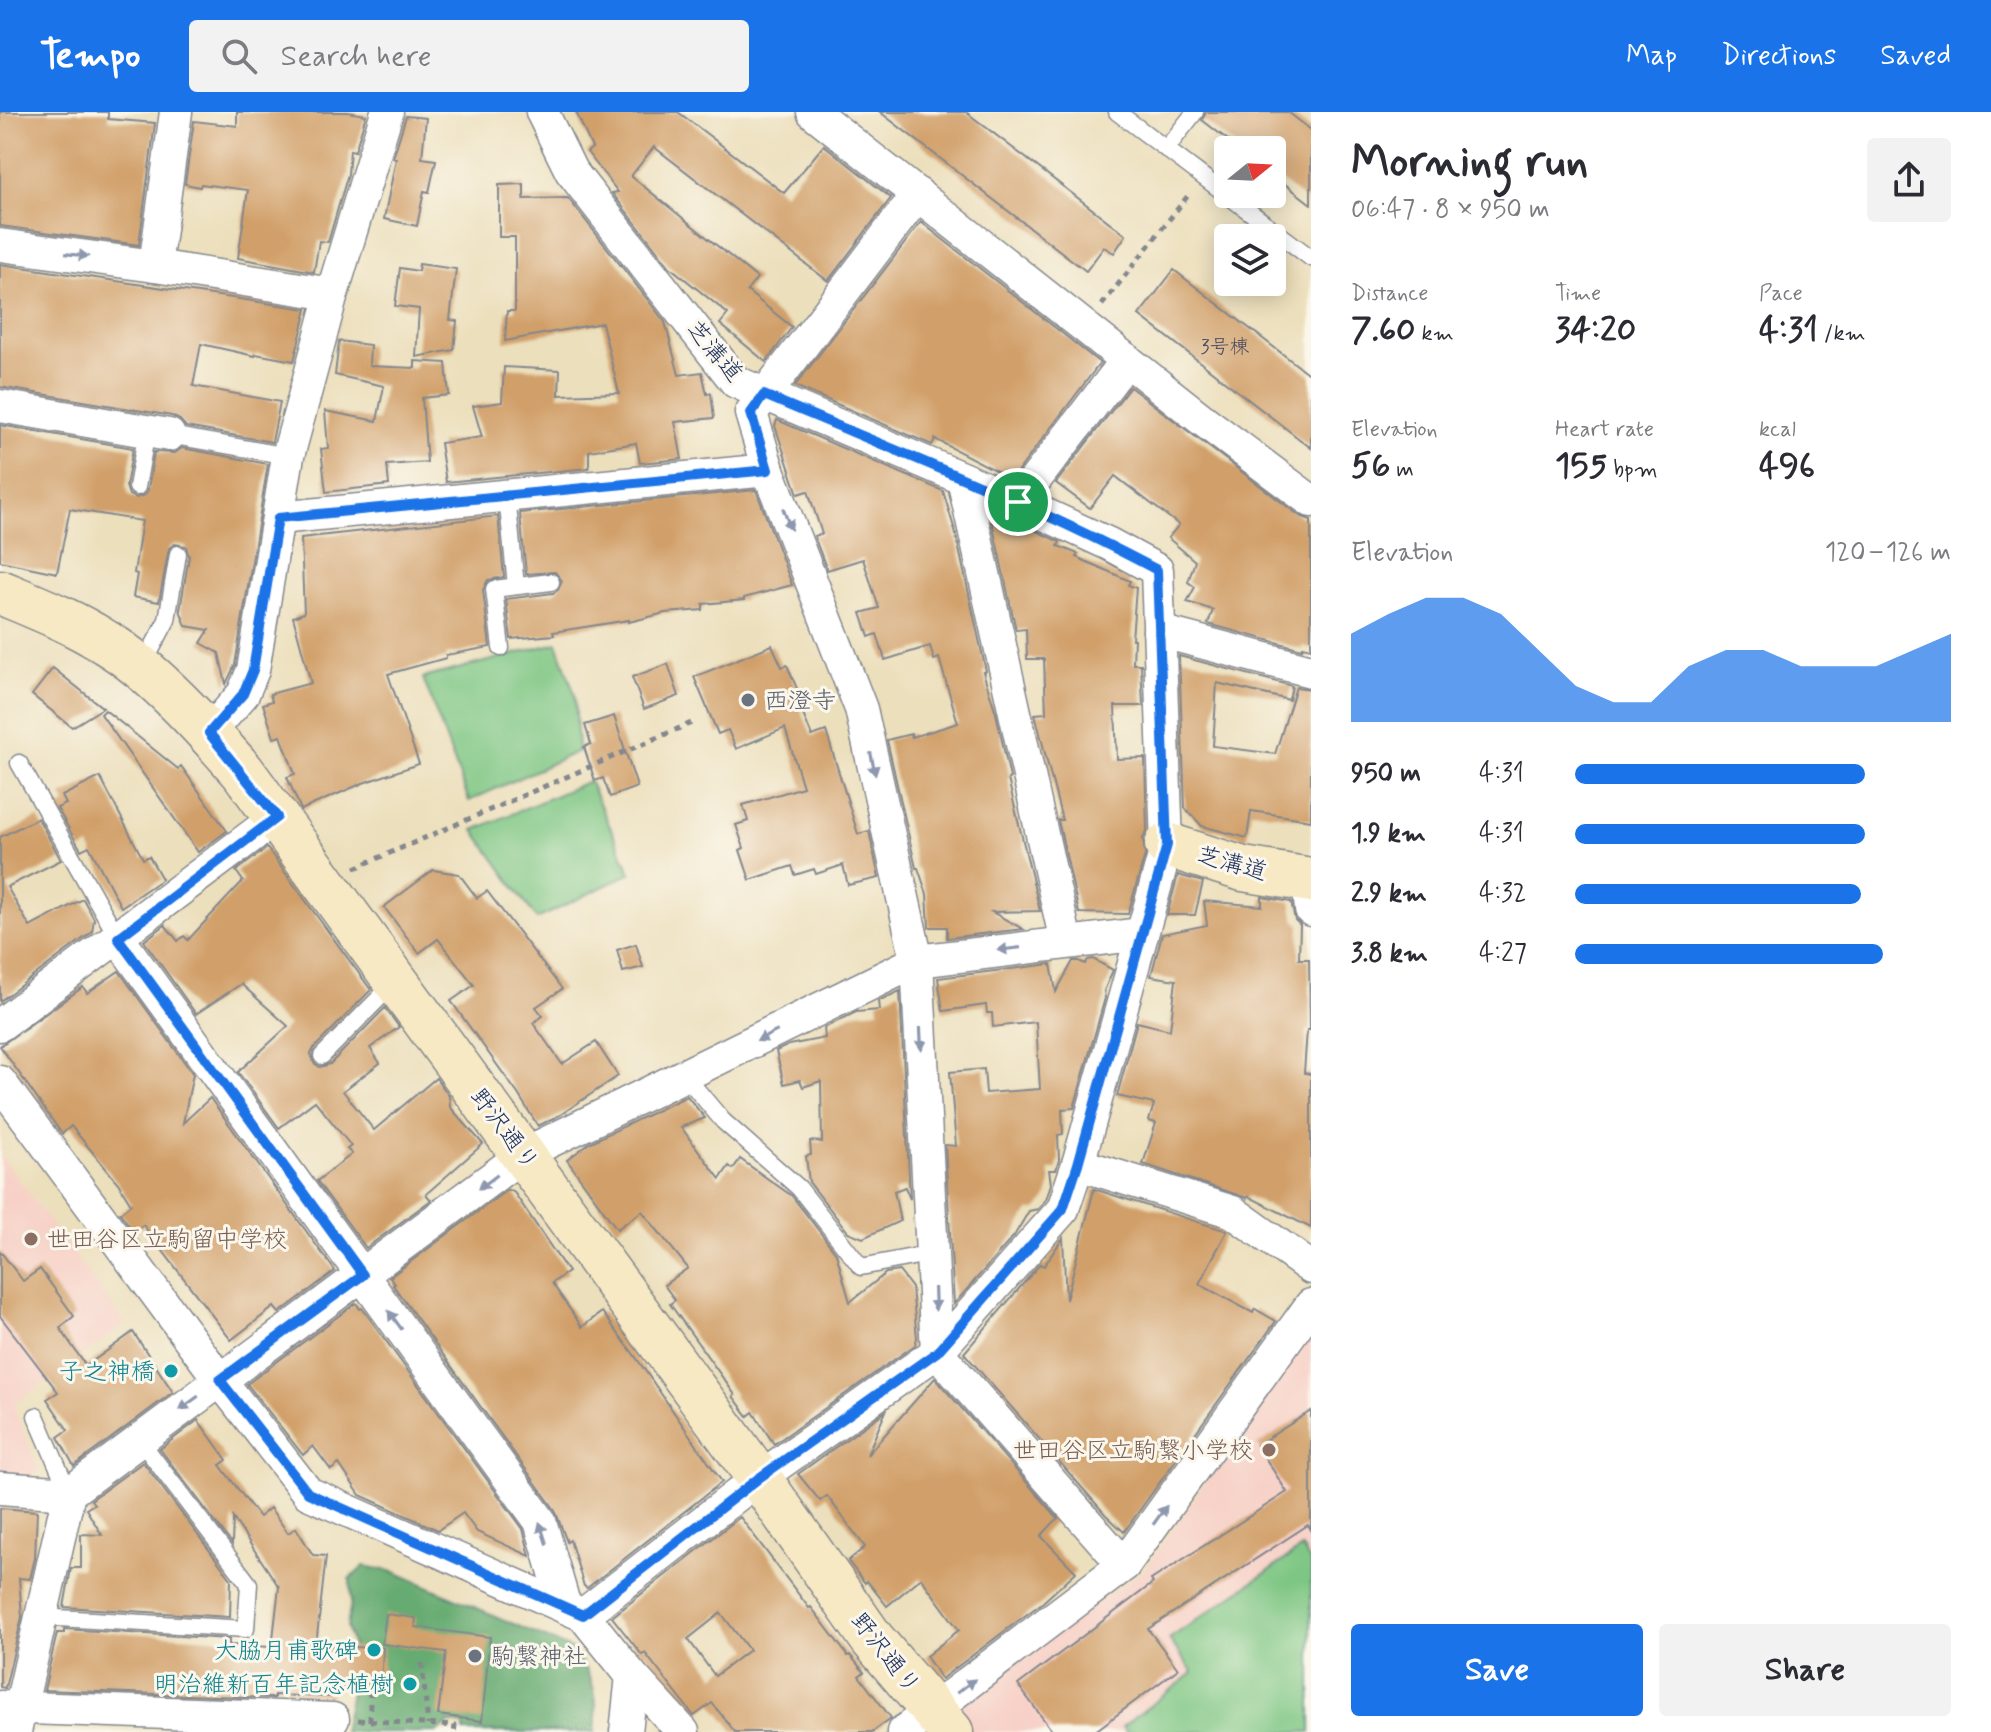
<!DOCTYPE html>
<meta charset="utf-8">
<style>
body{margin:0;font-family:Mynerve,"Klee One",sans-serif;background:#f2f2f3;color:#2b2b33;height:100vh;display:flex;flex-direction:column;font-size:30px;white-space:nowrap}
*{box-sizing:border-box;margin:0}
p{font-size:26px;color:#7c7c81}
.icon{flex:none;width:44px;height:44px;fill:none;stroke:currentColor;stroke-width:2;stroke-linecap:round;stroke-linejoin:round}
.map{position:relative;flex:1;overflow:hidden}
.side{display:flex;flex-direction:column;background:#fff;width:680px}
.side>*{flex:none}
.needle{width:52px;rotate:72deg}
.controls{position:absolute;left:1214px;top:24px;display:grid;gap:16px}
.controls a{display:grid;place-items:center;width:72px;height:72px;border-radius:8px;background:#fff;box-shadow:0 4px 20px #0003;font-size:40px}
.pin{position:absolute;display:grid;place-items:center;width:68px;height:68px;color:#fff;margin:-34px;border:4px solid #fff;border-radius:50%;box-shadow:0 2px 8px #0007}
.round{display:grid;place-items:center;flex:none;width:84px;height:84px;border-radius:8px;background:#f2f2f3}
.overview{display:flex;align-items:center;justify-content:space-between;height:136px;padding:0 40px}
h1{font-size:44px;font-weight:800;line-height:60px}
.metrics{display:grid;grid-template-columns:repeat(3,1fr);gap:12px;height:136px;padding:8px 40px}
.metrics div{display:grid;align-content:center}
.metrics b{font-size:34px;font-weight:800}
.metrics small{font-size:22px;font-weight:400}
.metrics p{font-size:22px}
.chart{height:224px;padding:16px 40px}
.chart p{display:flex;justify-content:space-between}
.chart svg{width:100%;height:144px;margin-top:8px;fill:#1a73e8;opacity:.7}
.cta{display:flex;gap:16px;margin-top:auto;padding:16px 40px}
.cta a{flex:1;height:92px;border-radius:8px;background:#1a73e8;color:#fff;font-size:32px;font-weight:800;line-height:92px;text-align:center}
.cta a+a{background:#f2f2f3;color:#2b2b33}
ul{padding:0 40px;list-style:none;font-size:26px}
li{display:grid;grid-template-columns:128px 96px 1fr;align-items:center;height:60px}
li i{height:20px;border-radius:10px;background:#1a73e8}
header{display:flex;align-items:center;gap:48px;box-sizing:border-box;height:112px;padding:0 40px;background:#1a73e8;color:#fff}
header strong{font-size:38px}
nav{display:flex;gap:44px;margin-inline-start:auto;font-size:28px}
.search{width:560px;height:72px;background:#f2f2f3;display:flex;align-items:center;gap:20px;box-sizing:border-box;padding:0 28px;border-radius:8px;color:#7c7c81;font-size:30px}
main{display:flex;flex:1;min-height:0}
.map>svg:first-child{display:block}
.built{fill:#f7d1c7}
.green{fill:#7ec683;stroke:#4c7a70;stroke-width:2}
.forest{fill:#66ab71;stroke:#406d68;stroke-width:2}
.building{fill:#d1a06a;fill-rule:evenodd}
.lines{fill:none;stroke-linecap:round;stroke-linejoin:round}
.lane-casing{stroke:#84878d;stroke-width:19}
.street-casing{stroke:#84878d;stroke-width:35}
.secondary-casing{stroke:#84878d;stroke-width:47}
.path{stroke:#84878d;stroke-width:5;stroke-dasharray:6 6;stroke-linecap:butt}
.lane{stroke:#fff;stroke-width:16}
.street{stroke:#fff;stroke-width:32}
.secondary{stroke:#f7e9c3;stroke-width:44}
.oneway{fill:#8d97ae}
.route-casing{stroke:#fff;stroke-width:16}
.route{stroke:#1a73e8;stroke-width:10}
.worship-dot{fill:#6b7280;stroke:#fbf7ec;stroke-width:3}
.education-dot{fill:#8d6e63;stroke:#fbf7ec;stroke-width:3}
.culture-dot{fill:#0f9aa8;stroke:#fbf7ec;stroke-width:3}
.labels{text-anchor:middle;stroke-width:6;stroke-linejoin:round;paint-order:stroke}
.number-label{font-size:20px;fill:#484b61}
.street-label{font-size:24px;fill:#1b2f5e;stroke:#fbf7ec}
.worship-label{font-size:24px;fill:#5b616d;stroke:#fbf7ec;text-anchor:start}
.education-label{font-size:24px;fill:#785e54;stroke:#fbf7ec;text-anchor:start}
.culture-label{font-size:24px;fill:#0d838f;stroke:#fbf7ec;text-anchor:end}
</style>
<header>
<strong>Tempo</strong>
<div class="search"><svg class="icon" aria-label="search" viewBox="0 0 24 24"><circle cx="10" cy="10" r="6"/><path d="M15 15l6 6"/></svg>Search here</div>
<nav><a>Map</a><a>Directions</a><a>Saved</a></nav>
</header>
<main>
<div class="map">
<svg width="1311" height="1620" viewBox="0 0 1311 1620">
<rect width="100%" height="100%" fill="#fbf7ec"/>
<filter id="ink" filterUnits="userSpaceOnUse"><feTurbulence type="fractalNoise" baseFrequency=".0125" numOctaves="2"/><feDisplacementMap in="SourceGraphic" scale="16" xChannelSelector="R" yChannelSelector="G"/><feConvolveMatrix kernelMatrix="1 2 1 2 8 2 1 2 1" color-interpolation-filters="sRGB"/></filter>
<filter id="wash" filterUnits="userSpaceOnUse"><feTurbulence type="fractalNoise" baseFrequency=".006" numOctaves="4" result="noise"/><feDisplacementMap in="SourceGraphic" scale="32" xChannelSelector="R" yChannelSelector="G"/><feGaussianBlur stdDeviation="1.8" result="paint"/><feColorMatrix in="noise" values="0 0 0 0 0 0 0 0 0 0 0 0 0 0 0 0 0 1.4 0 .05"/><feComposite in="paint" operator="in"/></filter>
<g filter="url(#wash)">
<rect width="100%" height="100%" fill="#ecdfbc"/>
<!-- built -->
<g class="built">
<polygon points="0,1042 125,1212 13,1293 39,1358 29,1363 0,1360"/>
<polygon points="1311,1219 1311,1620 968,1620 960,1611 960,1590 1145,1457"/>
</g>
<!-- green -->
<g class="green">
<polygon points="557,531 575,583 578,639 469,689 423,566"/>
<polygon points="589,669 631,761 537,807 474,718"/>
<polygon points="1302,1436 1311,1451 1311,1620 1126,1620 1122,1615 1193,1561 1169,1527"/>
</g>
<!-- forest -->
<path class="forest" d="M 364,1454 L 395,1460 L 573,1538 C 594,1568 599,1583 595,1620 L 464,1620 L 464,1613 L 449,1611 L 438,1620 L 343,1620 L 357,1550 L 347,1515 L 351,1490 L 350,1467 Z"/>
<g id="blocks">
<!-- building -->
<g class="building">
<polygon points="0,0 108,0 108,7 155,11 139,133 0,114"/>
<polygon points="237,0 347,0 366,3 355,39 350,38 348,62 328,130 319,129 314,160 238,146 248,78 201,72 200,75 185,72 194,9 237,14"/>
<polygon points="576,0 678,0 784,81 824,33 891,86 828,169 654,35 631,64 757,166 747,179 792,215 766,250 720,212 728,202 670,155 612,81 618,80 587,40 592,36"/>
<polygon points="880,0 966,0 1126,123 1114,141 1104,135 1086,159"/>
<polygon points="1206,0 1288,0 1311,18 1311,92 1272,62 1272,38 1241,38 1202,8"/>
<polygon points="406,4 426,6 422,46 436,48 429,80 424,79 417,114 384,107 396,47 393,46"/>
<polygon points="524,72 524,87 568,86 665,210 679,263 702,260 707,282 711,281 714,306 675,310 682,347 640,351 636,331 589,339 589,356 446,370 440,331 482,325 473,294 502,290 504,255 560,258 559,283 619,281 602,211 505,229 507,199 515,199 515,125 499,125 499,73"/>
<polygon points="921,110 1100,251 1012,367 935,327 932,333 795,274"/>
<polygon points="0,152 307,197 294,249 256,242 255,244 201,232 193,274 280,290 272,330 186,315 180,308 172,304 0,275"/>
<polygon points="419,152 456,157 450,208 457,209 454,238 416,245 419,197 395,194 400,156 418,159"/>
<polygon points="1174,158 1311,264 1311,336 1139,203"/>
<polygon points="339,229 370,233 369,254 415,256 415,249 446,251 449,283 422,286 427,350 387,353 389,373 326,380 321,337 328,336 325,299 377,309 384,274 335,263"/>
<polygon points="1130,275 1300,404 1311,408 1311,536 1303,534 1302,537 1208,512 1213,498 1187,490 1195,475 1188,470 1195,449 1168,426 1179,413 1115,364 1090,396 1056,371"/>
<polygon points="777,308 943,379 955,419 986,559 983,560 996,601 1010,666 1008,667 1040,799 992,800 1023,817 947,826 947,815 929,815 927,782 918,756 916,756 887,628 911,622 912,625 958,611 939,546 934,548 930,534 885,548 877,522 869,525 861,501 879,496 863,447 827,458 814,424 822,422 808,379 798,382 775,314"/>
<polygon points="0,313 133,336 126,374 129,383 136,386 145,383 148,378 154,340 175,341 182,336 268,352 235,553 226,572 219,541 201,531 209,518 186,514 180,498 189,444 186,434 175,432 169,436 159,490 133,485 137,462 134,461 142,409 70,397 57,461 0,449"/>
<polygon points="756,378 792,473 744,486 744,488 703,492 703,498 665,501 629,510 629,508 553,520 554,523 511,527 506,487 553,481 558,478 562,469 555,460 526,462 520,401"/>
<polygon points="498,404 504,465 488,468 483,478 490,535 446,543 446,546 388,562 419,652 363,671 301,698 287,665 295,662 281,624 274,626 263,592 272,589 270,582 311,571 293,505 304,501 301,426"/>
<polygon points="1008,406 1060,430 1058,434 1078,442 1076,445 1130,469 1128,473 1136,476 1132,527 1134,527 1133,552 1141,552 1143,594 1115,594 1117,647 1145,646 1147,719 1143,726 1145,743 1128,802 1079,801 1058,708 1062,708 1035,602 1046,601 1044,547 1027,547 1026,517 1016,518 992,410"/>
<polygon points="772,533 782,555 787,553 798,579 794,581 812,624 826,619 858,722 869,719 879,766 848,773 843,753 816,762 814,757 795,763 792,754 750,768 740,738 744,736 736,713 748,709 743,693 803,675 785,616 736,637 728,618 718,622 694,565"/>
<polygon points="1179,544 1292,574 1289,588 1217,571 1213,634 1275,642 1296,575 1311,577 1311,708 1251,699 1247,726 1202,714 1185,696"/>
<polygon points="668,552 679,584 644,597 632,565"/>
<polygon points="53,556 103,596 72,615 32,583"/>
<polygon points="105,598 178,657 181,654 227,719 198,740 101,602"/>
<polygon points="614,604 637,675 610,685 603,666 595,669 584,635 591,632 585,613"/>
<polygon points="100,665 143,747 149,744 162,767 121,795 89,734 81,738 57,696 66,692 62,684"/>
<polygon points="38,706 61,748 7,775 30,815 83,787 94,807 92,820 0,889 0,725"/>
<polygon points="267,736 371,878 314,936 311,942 314,951 320,955 330,952 385,896 399,915 370,936 380,951 343,979 374,1018 436,966 449,984 450,995 483,1032 426,1082 431,1088 366,1136 317,1069 352,1042 347,1037 351,1034 315,989 279,1016 238,960 288,914 241,872 196,902 144,829 165,813 178,829 184,824 188,828 243,769 236,759"/>
<polygon points="433,758 459,762 477,786 487,779 562,877 536,895 543,904 533,911 562,952 596,930 618,964 560,1003 538,1014 518,982 451,889 474,873 438,827 419,841 384,795"/>
<polygon points="1178,763 1203,770 1195,803 1167,803"/>
<polygon points="1262,785 1291,790 1295,808 1300,813 1299,847 1309,847 1310,918 1307,918 1304,961 1311,962 1311,1116 1248,1084 1247,1086 1143,1052 1156,1011 1149,1009 1154,992 1117,984 1137,910 1170,918 1176,868 1151,864 1162,822 1207,813 1204,789 1262,794"/>
<polygon points="636,832 643,855 623,860 617,838"/>
<polygon points="1093,847 1113,858 1104,879 1105,886 1074,996 1062,997 1063,1022 1058,1023 1059,1048 1056,1058 1049,1058 1051,1072 1046,1087 1038,1097 1029,1099 1014,1124 954,1192 945,1033 956,1034 950,960 984,957 986,981 1040,977 1036,910 993,915 992,901 987,901 986,893 943,899 938,866 1051,852 1056,880 1073,849 1079,849 1085,852 1088,848"/>
<polygon points="119,859 193,962 183,1011 210,986 335,1159 279,1201 274,1195 231,1228 143,1113 134,1120 120,1101 131,1092 118,1071 71,1014 62,1022 0,934 83,875 87,881"/>
<polygon points="900,879 910,1087 905,1075 894,1079 900,1109 863,1126 848,1120 809,1070 806,1044 811,1043 810,1029 822,1030 821,969 803,975 800,968 784,972 776,939 789,933 825,926 824,916 856,900 879,898 878,889"/>
<polygon points="687,984 705,1006 681,1015 720,1067 729,1054 733,1057 740,1047 792,1084 836,1141 850,1190 886,1161 899,1159 912,1176 917,1226 915,1233 774,1332 753,1300 748,1304 733,1284 735,1283 670,1192 675,1188 664,1173 688,1156 642,1099 617,1117 567,1048 589,1031"/>
<polygon points="1094,1077 1227,1119 1199,1172 1253,1201 1255,1197 1276,1209 1124,1420 1105,1402 964,1241 1040,1152 1044,1154 1063,1126 1066,1188"/>
<polygon points="507,1078 513,1079 568,1160 552,1171 582,1215 602,1200 635,1244 722,1370 587,1476 584,1474 570,1428 567,1430 555,1398 393,1173 395,1172 390,1165"/>
<polygon points="0,1139 23,1169 40,1157 74,1204 60,1216 86,1254 133,1220 173,1280 74,1354 58,1325 68,1318 47,1287 58,1280 0,1204"/>
<polygon points="356,1191 360,1197 362,1196 523,1417 530,1444 477,1420 463,1401 438,1418 360,1383 339,1352 331,1358 313,1334 303,1343 247,1272"/>
<polygon points="935,1266 1058,1406 1041,1424 1076,1460 1042,1491 941,1567 926,1544 959,1518 921,1466 887,1494 867,1469 865,1471 848,1449 865,1435 827,1384 820,1389 798,1362 886,1299 867,1343"/>
<polygon points="1311,1299 1311,1418 1308,1413 1148,1517 1178,1557 1094,1620 1053,1620 1018,1573 1153,1471 1151,1468 1287,1380 1257,1333"/>
<polygon points="198,1308 227,1348 220,1353 259,1405 270,1396 288,1421 296,1416 313,1443 326,1444 316,1534 383,1536 381,1577 331,1574 331,1585 274,1583 274,1586 44,1578 57,1521 64,1521 64,1517 229,1527 229,1533 272,1535 279,1475 233,1406 232,1432 160,1337"/>
<polygon points="143,1350 231,1467 230,1505 64,1495 71,1456 81,1456 81,1422 102,1423 86,1397 94,1392 91,1388"/>
<polygon points="0,1396 37,1399 35,1446 30,1467 19,1466 22,1505 5,1576 0,1575"/>
<path d="M 740,1405 L 809,1496 L 811,1495 L 848,1544 L 850,1543 L 864,1560 L 859,1564 L 891,1606 L 872,1620 L 735,1620 L 712,1591 L 694,1604 L 645,1541 L 642,1543 L 612,1505 ZM 721,1501 L 749,1538 L 715,1564 L 688,1527 Z"/>
<polygon points="386,1502 416,1506 415,1515 490,1525 482,1609 438,1603 446,1540 382,1532"/>
</g>
</g>
</g>
<g filter="url(#ink)">
<use href="#blocks" fill-opacity="0" stroke="#84878d" stroke-width="2"/>
<g class="lines">
<!-- lane casing -->
<g class="lane-casing">
<g id="lane">
<polyline points="1117,0 1311,146"/>
<polyline points="1166,37 1195,0"/>
<polyline points="169,323 288,344"/>
<polyline points="137,375 147,319"/>
<polyline points="507,384 516,474"/>
<polyline points="501,536 494,477 551,470"/>
<polyline points="143,553 167,508 178,442"/>
<polyline points="19,651 118,826"/>
<polyline points="322,944 394,871"/>
<polyline points="686,965 723,1009 799,1076 861,1155 933,1141"/>
<polyline points="36,1304 69,1381"/>
<polyline points="41,1505 246,1517 249,1472 139,1327"/>
</g>
</g>
<!-- street casing -->
<g class="street-casing">
<g id="street">
<polyline points="542,0 571,59 736,270 1018,390 1109,432 1157,458 1167,733 1078,1052 1063,1097 937,1240 759,1366 583,1503"/>
<polyline points="813,0 1200,306 1311,389"/>
<polyline points="918,82 751,301 768,358 861,597 917,849 937,1240 1124,1453"/>
<polyline points="0,133 155,154 332,182"/>
<polyline points="155,154 176,0"/>
<polyline points="0,294 169,323"/>
<polyline points="963,367 1066,830"/>
<polyline points="1018,390 1127,248"/>
<polyline points="278,406 768,358"/>
<polyline points="1159,519 1311,559"/>
<polyline points="209,621 243,582 253,558 288,344 332,182 387,0"/>
<polyline points="1308,767 1311,798"/>
<polyline points="118,826 540,1409 565,1495"/>
<polyline points="0,913 277,705"/>
<polyline points="0,970 220,1268 308,1381 583,1503 632,1564 683,1620"/>
<polyline points="1078,1052 1233,1100 1311,1156"/>
<polyline points="0,1376 69,1381"/>
<polyline points="0,1595 333,1607"/>
<polyline points="15,1620 69,1381 524,1042 917,849 1142,822"/>
<polyline points="626,1620 632,1564"/>
<polyline points="903,1620 1124,1453 1311,1193"/>
</g>
</g>
<!-- secondary casing -->
<g class="secondary-casing">
<g id="secondary">
<path d="M 0,480 C 36,495 72,509 105,530 C 152,557 207,619 243,660 L 759,1366 L 872,1527 L 951,1620"/>
<polyline points="1167,733 1243,757 1311,768"/>
</g>
</g>
<!-- path -->
<g class="path">
<polyline points="1102,193 1190,81"/>
<polyline points="355,756 696,609"/>
<polyline points="422,1551 428,1613"/>
<polyline points="358,1608 455,1614 454,1620"/>
<polyline points="370,1609 370,1580"/>
</g>
<!-- lane -->
<use href="#lane" class="lane"/>
<!-- street -->
<use href="#street" class="street"/>
<!-- secondary -->
<use href="#secondary" class="secondary"/>
</g>
<!-- one-way arrows -->
<defs><path id="oneway-solid" d="M-6-.8H1V-3.2L6.5 0L1 3.2V.8H-6Z" transform="scale(2)"/></defs>
<g class="oneway">
<use href="#oneway-solid" transform="translate(77 143) rotate(7)"/>
<use href="#oneway-solid" transform="translate(787 407) rotate(69)"/>
<use href="#oneway-solid" transform="translate(873 652) rotate(78)"/>
<use href="#oneway-solid" transform="translate(1009 837) rotate(173)"/>
<use href="#oneway-solid" transform="translate(767 924) rotate(153)"/>
<use href="#oneway-solid" transform="translate(921 927) rotate(87)"/>
<use href="#oneway-solid" transform="translate(488 1070) rotate(143)"/>
<use href="#oneway-solid" transform="translate(935 1187) rotate(88)"/>
<use href="#oneway-solid" transform="translate(395 1208) rotate(-126)"/>
<use href="#oneway-solid" transform="translate(189 1291) rotate(144)"/>
<use href="#oneway-solid" transform="translate(1160 1403) rotate(-54)"/>
<use href="#oneway-solid" transform="translate(543 1421) rotate(-108)"/>
<use href="#oneway-solid" transform="translate(966 1574) rotate(-37)"/>
</g>
</g>
<g class="lines" filter="url(#ink)">
<!-- route casing -->
<g class="route-casing">
<path id="route" d="M 764,283 C 896,339 1030,390 1157,458 L 1167,733 L 1078,1052 L 1063,1097 L 937,1240 L 759,1366 L 583,1503 L 308,1381 L 220,1268 L 363,1163 L 118,826 L 277,705 L 209,621 L 243,582 L 253,558 L 278,406 L 768,358 L 751,301 Z"/>
</g>
<!-- route -->
<use href="#route" class="route"/>
</g>
<!-- markers -->
<g class="worship-dot">
<circle cx="748" cy="588" r="8"/>
<circle cx="475" cy="1544" r="8"/>
</g>
<g class="education-dot">
<circle cx="31" cy="1127" r="8"/>
<circle cx="1269" cy="1338" r="8"/>
</g>
<g class="culture-dot">
<circle cx="171" cy="1259" r="8"/>
<circle cx="374" cy="1538" r="8"/>
<circle cx="410" cy="1572" r="8"/>
</g>
<g class="labels">
<!-- number labels -->
<g class="number-label">
<text x="1225" y="241">3号棟</text>
</g>
<!-- street labels -->
<g class="street-label">
<text transform="translate(715 239) rotate(49)" y="8">芝溝道</text>
<text transform="translate(1232 751) rotate(15)" y="8">芝溝道</text>
<text transform="translate(505 1017) rotate(53)" y="8">野沢通り</text>
<text transform="translate(886 1541) rotate(52)" y="8">野沢通り</text>
</g>
<!-- worship labels -->
<g class="worship-label">
<text x="764" y="596">西澄寺</text>
<text x="491" y="1552">駒繋神社</text>
</g>
<!-- education labels -->
<g class="education-label">
<text x="47" y="1135">世田谷区立駒留中学校</text>
<text x="1253" y="1346" text-anchor="end">世田谷区立駒繋小学校</text>
</g>
<!-- culture labels -->
<g class="culture-label">
<text x="155" y="1267">子之神橋</text>
<text x="358" y="1546">大脇月甫歌碑</text>
<text x="394" y="1580">明治維新百年記念植樹</text>
</g>
</g>
</svg>
<div class="controls">
<a><svg class="needle" viewBox="-14 -14 28 28"><path d="M0-13l5 13h-10z" fill="#e53935"/><path d="M0 13l5-13h-10z" fill="#7c7c81"/></svg></a>
<a><svg class="icon" aria-label="layers" viewBox="0 0 24 24"><path d="M12 4l9 5-9 5-9-5zM3 14l9 5 9-5"/></svg></a>
</div>
<div class="pin" style="left:1018px;top:390px;background:#1e9e55"><svg class="icon" aria-label="arrive" viewBox="0 0 24 24"><path d="M6 21V4h12l-3 4 3 4H6"/></svg></div>
</div>
<section class="side">
<div class="overview"><div><h1>Morning run</h1><p>06:47 · 8 × 950 m</p></div><a class="round"><svg class="icon" aria-label="share" viewBox="0 0 24 24"><path d="M12 15V3M7 8l5-5 5 5M5 13v7h14v-7"/></svg></a></div>
<div class="metrics">
<div><p>Distance</p><b>7.60<small> km</small></b></div>
<div><p>Time</p><b>34:20</b></div>
<div><p>Pace</p><b>4:31<small> /km</small></b></div>
</div>
<div class="metrics">
<div><p>Elevation</p><b>56<small> m</small></b></div>
<div><p>Heart rate</p><b>155<small> bpm</small></b></div>
<div><p>kcal</p><b>496</b></div>
</div>
<div class="chart"><p><span>Elevation</span>120–126 m</p>
<svg viewBox="0 0 160 44" preserveAspectRatio="none"><path d="M0 44V17L10 11L20 6L30 6L40 11L50 22L60 33L70 38L80 38L90 27L100 22L110 22L120 27L130 27L140 27L150 22L160 17V44z"/></svg>
</div>
<ul>
<li><b>950 m</b>4:31<i style="width:77%"></i></li>
<li><b>1.9 km</b>4:31<i style="width:77%"></i></li>
<li><b>2.9 km</b>4:32<i style="width:76%"></i></li>
<li><b>3.8 km</b>4:27<i style="width:82%"></i></li>
</ul>
<div class="cta"><a>Save</a><a>Share</a></div>
</section>
</main>
